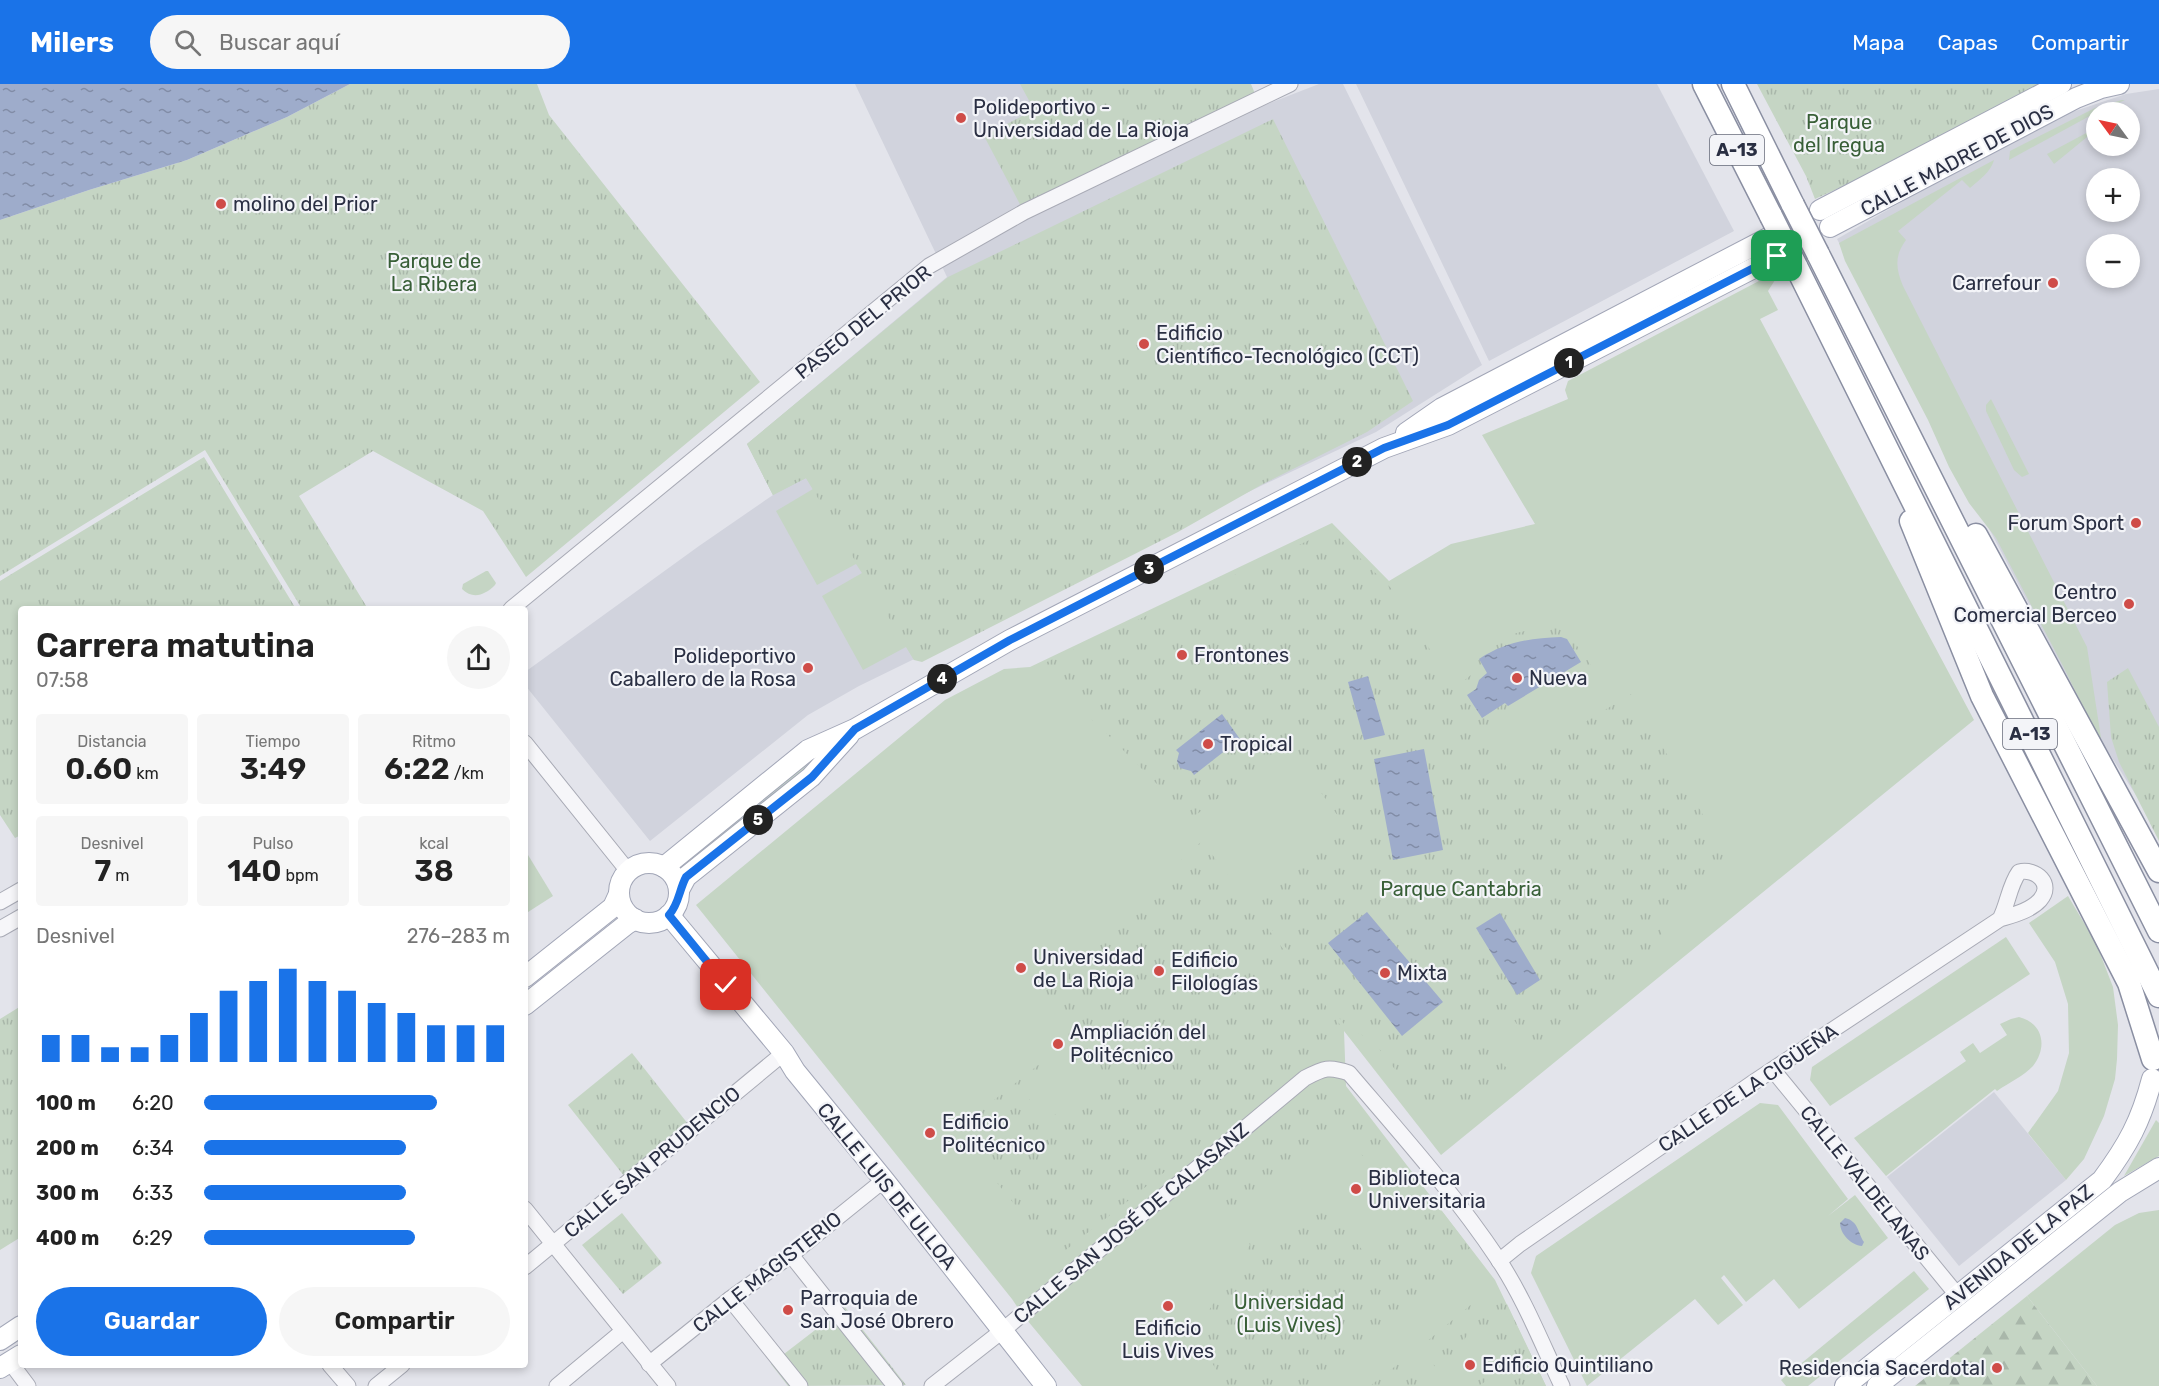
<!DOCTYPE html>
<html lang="es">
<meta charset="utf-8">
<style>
body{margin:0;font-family:Rubik,sans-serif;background:#f6f6f6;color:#222;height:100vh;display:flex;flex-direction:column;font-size:22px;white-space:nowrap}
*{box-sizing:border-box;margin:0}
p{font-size:20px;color:#767676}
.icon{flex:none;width:33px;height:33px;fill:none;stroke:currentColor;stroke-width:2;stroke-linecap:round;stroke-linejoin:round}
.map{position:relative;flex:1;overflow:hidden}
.panel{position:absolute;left:18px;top:522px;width:510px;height:762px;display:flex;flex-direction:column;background:#fff;border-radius:6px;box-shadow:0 3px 9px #0003}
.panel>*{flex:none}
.needle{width:39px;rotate:303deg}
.controls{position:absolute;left:2086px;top:18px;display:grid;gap:12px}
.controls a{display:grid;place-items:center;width:54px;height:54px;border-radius:50%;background:#fff;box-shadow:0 3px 9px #0003;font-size:30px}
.pin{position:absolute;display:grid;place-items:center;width:51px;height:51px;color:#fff;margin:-26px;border-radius:12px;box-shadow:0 3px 9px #0006}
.km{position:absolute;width:30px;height:30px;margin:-15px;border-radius:50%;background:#222;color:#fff;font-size:16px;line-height:30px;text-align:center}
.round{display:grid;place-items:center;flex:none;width:63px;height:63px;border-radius:32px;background:#f6f6f6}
.summary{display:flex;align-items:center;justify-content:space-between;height:102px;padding:0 18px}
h1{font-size:33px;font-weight:600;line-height:45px}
.stats{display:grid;grid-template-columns:repeat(3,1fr);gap:9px;height:102px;padding:6px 18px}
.stats div{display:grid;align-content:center;border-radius:6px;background:#f6f6f6;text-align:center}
.stats b{font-size:30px;font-weight:600}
.stats small{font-size:16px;font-weight:400}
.stats p{font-size:16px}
.chart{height:168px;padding:12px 18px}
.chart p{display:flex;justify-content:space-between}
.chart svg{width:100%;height:108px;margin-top:6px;stroke:#1a73e8;stroke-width:6}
.button{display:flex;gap:12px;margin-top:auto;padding:12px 18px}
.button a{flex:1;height:69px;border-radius:36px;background:#1a73e8;color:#fff;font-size:24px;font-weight:600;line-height:69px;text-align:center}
.button a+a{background:#f6f6f6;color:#222}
ul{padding:0 18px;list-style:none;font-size:20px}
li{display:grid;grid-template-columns:96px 72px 1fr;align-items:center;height:45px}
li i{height:15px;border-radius:8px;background:#1a73e8}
header{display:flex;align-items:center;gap:36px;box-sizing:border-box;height:84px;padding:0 30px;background:#1a73e8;color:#fff}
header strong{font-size:28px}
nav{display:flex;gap:33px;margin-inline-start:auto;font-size:21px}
.search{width:420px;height:54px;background:#f6f6f6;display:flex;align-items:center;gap:15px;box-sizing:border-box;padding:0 21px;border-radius:33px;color:#767676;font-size:22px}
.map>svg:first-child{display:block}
.built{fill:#d1d3dd;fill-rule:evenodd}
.green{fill:#c5d5c4}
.forest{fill:url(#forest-firs)}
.park{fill:url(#park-tufts)}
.water{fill:url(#water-ripples)}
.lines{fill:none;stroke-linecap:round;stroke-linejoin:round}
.minor-casing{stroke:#a8aab5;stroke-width:17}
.major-casing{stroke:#a2a6b7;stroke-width:22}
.highway-casing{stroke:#8a8fa2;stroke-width:25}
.minor{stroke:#f6f6f9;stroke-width:15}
.major{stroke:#fff;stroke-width:20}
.highway{stroke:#fff;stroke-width:22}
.highway-bridge-casing{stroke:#8a8fa2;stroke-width:25;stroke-linecap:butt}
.highway-bridge{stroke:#fff;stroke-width:22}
.route-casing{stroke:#fff;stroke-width:12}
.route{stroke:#1a73e8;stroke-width:8}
.poi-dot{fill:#cf4c48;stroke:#f3f4f8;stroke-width:2}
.labels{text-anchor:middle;stroke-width:4.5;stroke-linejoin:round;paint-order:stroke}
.shield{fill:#f3f4f8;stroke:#666a79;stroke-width:1.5}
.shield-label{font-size:18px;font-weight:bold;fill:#2a2f43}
.poi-label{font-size:20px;fill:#2a2f43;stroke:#f3f4f8;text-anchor:start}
.park-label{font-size:20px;fill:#385f37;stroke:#f3f4f8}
.street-label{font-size:20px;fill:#2a2f43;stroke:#f3f4f8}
</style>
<header>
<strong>Milers</strong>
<div class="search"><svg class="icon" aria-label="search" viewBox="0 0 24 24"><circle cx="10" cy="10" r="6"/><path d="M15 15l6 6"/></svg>Buscar aquí</div>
<nav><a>Mapa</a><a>Capas</a><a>Compartir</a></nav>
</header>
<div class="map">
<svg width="2159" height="1302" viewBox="0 0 2159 1302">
<defs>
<pattern id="forest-firs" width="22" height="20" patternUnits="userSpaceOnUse" patternTransform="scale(1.5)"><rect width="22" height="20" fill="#c5d5c4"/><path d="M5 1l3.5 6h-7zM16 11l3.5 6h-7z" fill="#a9b7aa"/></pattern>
<pattern id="park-tufts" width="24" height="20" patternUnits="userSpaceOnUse" patternTransform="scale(1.5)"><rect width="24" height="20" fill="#c5d5c4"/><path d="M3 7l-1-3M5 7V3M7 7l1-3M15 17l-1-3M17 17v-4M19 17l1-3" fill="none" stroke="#a9b7aa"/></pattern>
<pattern id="water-ripples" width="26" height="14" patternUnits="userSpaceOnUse" patternTransform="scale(1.5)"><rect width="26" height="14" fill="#9eaccb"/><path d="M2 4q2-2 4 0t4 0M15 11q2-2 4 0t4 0" fill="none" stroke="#818ca6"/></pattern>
</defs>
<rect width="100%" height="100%" fill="#e3e4eb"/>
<!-- built -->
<g class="built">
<polygon points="855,0 1086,0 1130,86 1247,28 1319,0 1343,0 1482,281 1376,348 1229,417 990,538 859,602 808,631 650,757 525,601 525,588 699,462 773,411 747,360 947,193"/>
<polygon points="1356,0 1657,0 1734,147 1489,277"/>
<path d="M 2159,5 L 2159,747 L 2098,652 L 1837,155 L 1983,71 L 2066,30 L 2126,10 ZM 2097,28 L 2130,28 L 2130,62 L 2097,62 ZM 2097,94 L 2130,94 L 2130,128 L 2097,128 ZM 2097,160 L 2130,160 L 2130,194 L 2097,194 Z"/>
<polygon points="1994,1008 2066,1096 1959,1182 1887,1093"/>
</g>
<!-- green -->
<g class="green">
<polygon points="2122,16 2125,16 2097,28 2009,76 2010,67 2095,24"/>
<polygon points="2090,47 2092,49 2054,80 2047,70"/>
<path d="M 1994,76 C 1991,88 1979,96 1970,104 L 1962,96 L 1898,147 L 1906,156 C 1894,172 1896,185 1903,202 L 2087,563 L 2101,654 L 2098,654 L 2064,584 L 1996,454 L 1969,419 L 1949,383 L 1928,336 L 1845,177 L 1839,159 Z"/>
<polygon points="1782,185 1768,207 1778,226 1760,235 1974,636 1441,1071 1344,947 1346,1002 1495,1196 1546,1302 1082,1302 1022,1230 1012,1215 696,821 945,616 1004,585 1030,583 1332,439 1389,497 1451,460 1535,440 1482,351 1568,315 1565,306 1568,297"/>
<polygon points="812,306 990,538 914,576 906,563 863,586 822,512 862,489 856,480 817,501 776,427 813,405 806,394 773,411 747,360"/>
<polygon points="1991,315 2029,390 2022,393 2014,386 1986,327 1986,321"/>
<path d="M 486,487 L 488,487 L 496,499 L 495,501 C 485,511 473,516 462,505 L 463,500 Z"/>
<polygon points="823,665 826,668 792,698 683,785 678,780"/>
<polygon points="525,766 553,812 525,830"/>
<polygon points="2068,812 2096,859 2113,903 2118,941 2117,975 2115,995 2104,1032 2084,1075 2066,1096 2028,1049 2058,1007 2069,969 2068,920 2055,878 2029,839"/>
<polygon points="2006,853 2030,890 1830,1022 1810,996 1812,983"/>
<path d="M 2019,933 C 2043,939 2048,963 2033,982 C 2024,992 2008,999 1997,1007 L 1995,1005 L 1886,1092 L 1854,1054 L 1966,977 L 1960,968 L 1973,959 L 1980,969 L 2007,951 L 2000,940 L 2011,935 Z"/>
<polygon points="1760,1019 1778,1021 1848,1115 1828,1132 1855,1111 1888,1154 1799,1225 1774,1195 1746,1218 1724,1191 1721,1194 1743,1221 1718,1241 1695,1215 1587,1302 1531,1189 1536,1172"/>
<polygon points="2156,1036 2159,1039 2159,1072 2124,1092"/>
<polygon points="2159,1126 2159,1302 2097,1302 2027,1212 2115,1141 2139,1129"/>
<polygon points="1914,1187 1929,1205 1808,1302 1786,1302 1781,1296"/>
</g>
<!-- forest -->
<polygon class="forest" points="2027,1212 2097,1302 1915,1302"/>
<!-- park -->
<g class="park">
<polygon points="350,0 537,0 549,31 760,298 526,493 483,427 373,367 299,412 368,525 302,525 205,366 0,492 0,136 89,106 187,76 287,33"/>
<polygon points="1020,0 1251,0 1258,17 1024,128 984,52 1028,29 1026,26 1032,22"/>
<polygon points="1757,0 2046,0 1859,95 1815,115 1806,92"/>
<polygon points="1273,35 1413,317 1367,348 1261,401 1178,448 922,578 914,576 806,394 773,411 747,360 948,193"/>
<polygon points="204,373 296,525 21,525 21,751 15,754 0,731 0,497"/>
<path d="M 1331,446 L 1392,505 L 1449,596 L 1457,602 L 1476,587 L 1471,575 L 1473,570 C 1504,550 1527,543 1564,544 L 1591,581 L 1482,647 L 1508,685 L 1631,610 L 1734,783 L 1656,832 L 1663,854 L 1655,876 L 1539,972 L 1507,926 L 1478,949 L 1513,992 L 1478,1018 L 1453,1025 L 1419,1016 L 1372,956 L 1358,949 L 1350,948 L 1251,818 L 1346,743 L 1287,662 L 1188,737 L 1176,719 L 1104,647 L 1036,583 Z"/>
<polygon points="2128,584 2159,643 2159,757 2119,678 2111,653 2107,598"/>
<polygon points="1202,757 1344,946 1057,1173 955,1047 1042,978 1048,985 1023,1008 1048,1036 1102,994 1058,938 1065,932 1039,906"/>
<polygon points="21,922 21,1153 0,1166 0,935"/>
<polygon points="632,969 692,1045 628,1097 568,1021"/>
<path d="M 1324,1003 L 1335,1003 L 1343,1006 L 1388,1063 L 1369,1079 L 1338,1044 L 1234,1124 L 1265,1164 L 1327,1121 L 1363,1167 L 1431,1113 L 1470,1164 L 1406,1223 L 1310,1302 L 1228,1302 C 1212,1280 1197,1261 1206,1231 L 1250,1161 C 1237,1137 1211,1123 1196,1099 L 1261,1040 L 1313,1007 Z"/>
<polygon points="622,1129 662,1179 623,1210 582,1161"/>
<path d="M 1479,1214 L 1507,1220 L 1546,1302 L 1507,1302 L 1497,1289 L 1479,1302 L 1474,1296 L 1501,1273 C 1494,1260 1483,1252 1469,1248 L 1442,1292 L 1420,1263 Z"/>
<polygon points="845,1223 906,1301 788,1302 771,1280"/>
<polygon points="1407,1273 1433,1299 1429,1302 1370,1302"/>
</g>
<!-- water -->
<g class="water">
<polygon points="0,0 350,0 287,33 187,76 89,106 0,136"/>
<path d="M 1561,553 L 1567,555 L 1581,578 L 1508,622 L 1505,619 L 1482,634 L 1467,611 L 1476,605 L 1479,596 L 1487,589 L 1479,575 C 1505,558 1530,554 1561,553 Z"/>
<polygon points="1368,592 1385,651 1364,656 1348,598"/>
<polygon points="1222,630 1240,655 1194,691 1191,687 1180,684 1177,677 1179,669 1176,666"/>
<polygon points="1424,665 1443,766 1393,776 1374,675"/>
<polygon points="1367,828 1443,918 1402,952 1328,859"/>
<polygon points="1500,829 1540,896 1517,911 1476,844"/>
<path d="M 1845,1134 C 1859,1137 1858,1150 1864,1158 L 1862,1162 C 1851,1161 1840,1150 1840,1139 Z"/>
</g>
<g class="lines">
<!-- minor casing -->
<g class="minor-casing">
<g id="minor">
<polyline points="511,525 929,182 1024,128 1290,0"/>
<polyline points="525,659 628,787"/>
<polyline points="0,818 21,806"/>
<polyline points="0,845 21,833"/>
<polyline points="1773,986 1958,1212"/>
<polyline points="525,1125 668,1302"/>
<polyline points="791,1171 895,1302"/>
<path d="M 1499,1177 L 1520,1160 L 1754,998 L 2000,835 C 2013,831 2030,827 2040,816 C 2054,800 2036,784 2019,788 C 2009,802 2008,820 2000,835"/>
<polyline points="525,1183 779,973"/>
<polyline points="730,1215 800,1302"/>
<polyline points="10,1278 28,1302"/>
<polyline points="649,1280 730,1215 791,1171 884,1096"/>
<polyline points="330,1281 348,1302"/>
<polyline points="376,1302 402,1281"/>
<polyline points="557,1302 623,1247"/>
<path d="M 932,1302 L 1002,1247 L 1305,994 C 1324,984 1329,982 1349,989 C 1401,1050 1454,1109 1498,1175 C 1524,1214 1542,1260 1562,1302"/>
</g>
</g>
<!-- major casing -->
<g class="major-casing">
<g id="major">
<polyline points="1820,126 2061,0"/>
<polyline points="1830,143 2076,14 2101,4 2119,0"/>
<polyline points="1406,349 1442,324 1768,154"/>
<circle cx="649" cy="809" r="30"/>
<polyline points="664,783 808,666 855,645 1010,556 1384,364 1448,341 1777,172"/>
<polyline points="679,806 686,793 811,693 849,651"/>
<polyline points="669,831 784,969 795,987 884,1096 1046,1302"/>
<polyline points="525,893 613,823 619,810"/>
<polyline points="525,921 627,840 635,835"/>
<polyline points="0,1256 21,1242"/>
<polyline points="0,1284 21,1271"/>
<path d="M 1845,1302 L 2102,1096 C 2128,1061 2141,1037 2152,995"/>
<polyline points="1877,1302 2120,1108 2159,1084"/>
</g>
</g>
<!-- highway casing -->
<g class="highway-casing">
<g id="highway">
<polyline points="1704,0 1771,132"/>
<polyline points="1733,0 1793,121"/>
<polyline points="1818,170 2159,847"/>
<polyline points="1796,182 2159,912"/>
<polyline points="1911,437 1982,612 2129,899 2153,975"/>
<polyline points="1976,451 2159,787"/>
</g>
</g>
<!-- minor -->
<use href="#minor" class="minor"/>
<!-- major -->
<use href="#major" class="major"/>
<!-- highway -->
<use href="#highway" class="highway"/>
<!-- highway-bridge casing -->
<g class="highway-bridge-casing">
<g id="highway-bridge">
<polyline points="1793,121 1818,170"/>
<polyline points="1771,132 1796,182"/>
</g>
</g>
<!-- highway-bridge -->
<use href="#highway-bridge" class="highway-bridge"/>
</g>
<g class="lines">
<!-- route casing -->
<g class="route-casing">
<path id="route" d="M 726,901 L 669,831 C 679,820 679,806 686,793 L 812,693 L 855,645 L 1010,556 L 1384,364 L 1448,341 L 1777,172"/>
</g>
<!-- route -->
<use href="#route" class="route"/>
</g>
<!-- markers -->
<g class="poi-dot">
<circle cx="961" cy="34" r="6"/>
<circle cx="221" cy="120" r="6"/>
<circle cx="2053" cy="199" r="6"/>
<circle cx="1144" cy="260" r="6"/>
<circle cx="2136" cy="439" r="6"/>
<circle cx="2129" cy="520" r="6"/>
<circle cx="1182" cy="571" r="6"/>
<circle cx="808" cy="584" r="6"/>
<circle cx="1517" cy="594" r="6"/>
<circle cx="1208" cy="660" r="6"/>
<circle cx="1021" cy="884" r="6"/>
<circle cx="1159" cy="887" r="6"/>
<circle cx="1385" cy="889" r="6"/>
<circle cx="1058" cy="960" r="6"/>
<circle cx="930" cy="1049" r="6"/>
<circle cx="1356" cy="1105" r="6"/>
<circle cx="1168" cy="1222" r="6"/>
<circle cx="788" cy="1226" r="6"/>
<circle cx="1470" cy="1281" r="6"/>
<circle cx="1997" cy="1284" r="6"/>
</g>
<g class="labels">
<!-- shield labels -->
<g class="shield">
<rect x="1710" y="51" width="54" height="30" rx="4.5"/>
<rect x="2003" y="635" width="54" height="30" rx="4.5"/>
</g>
<g class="shield-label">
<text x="1737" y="72">A-13</text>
<text x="2030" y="656">A-13</text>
</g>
<!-- poi labels -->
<g class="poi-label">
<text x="973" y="30">Polideportivo -<tspan x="973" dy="23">Universidad de La Rioja</tspan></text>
<text x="233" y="127">molino del Prior</text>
<text x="2041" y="206" text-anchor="end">Carrefour</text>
<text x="1156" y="256">Edificio<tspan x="1156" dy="23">Científico-Tecnológico (CCT)</tspan></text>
<text x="2124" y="446" text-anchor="end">Forum Sport</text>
<text x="2117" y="515" text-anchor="end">Centro<tspan x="2117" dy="23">Comercial Berceo</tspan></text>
<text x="1194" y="578">Frontones</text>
<text x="796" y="579" text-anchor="end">Polideportivo<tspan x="796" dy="23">Caballero de la Rosa</tspan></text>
<text x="1529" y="601">Nueva</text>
<text x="1220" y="667">Tropical</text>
<text x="1033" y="880">Universidad<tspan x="1033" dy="23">de La Rioja</tspan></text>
<text x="1171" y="883">Edificio<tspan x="1171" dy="23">Filologías</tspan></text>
<text x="1397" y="896">Mixta</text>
<text x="1070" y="955">Ampliación del<tspan x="1070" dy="23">Politécnico</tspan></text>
<text x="942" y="1045">Edificio<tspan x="942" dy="23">Politécnico</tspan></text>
<text x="1368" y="1101">Biblioteca<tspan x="1368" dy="23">Universitaria</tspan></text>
<text x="800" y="1221">Parroquia de<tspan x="800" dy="23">San José Obrero</tspan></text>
<text x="1168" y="1251" text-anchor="middle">Edificio<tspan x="1168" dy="23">Luis Vives</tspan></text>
<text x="1482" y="1288">Edificio Quintiliano</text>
<text x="1985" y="1291" text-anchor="end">Residencia Sacerdotal</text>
</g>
<!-- park labels -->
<g class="park-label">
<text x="1839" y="45">Parque<tspan x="1839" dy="23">del Iregua</tspan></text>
<text x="434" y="184">Parque de<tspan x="434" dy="23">La Ribera</tspan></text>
<text x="1461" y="812">Parque Cantabria</text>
<text x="1289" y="1225">Universidad<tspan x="1289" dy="23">(Luis Vives)</tspan></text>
</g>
<!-- street labels -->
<g class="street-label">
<text transform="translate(1957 76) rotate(-28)" y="7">CALLE MADRE DE DIOS</text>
<text transform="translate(863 238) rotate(-39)" y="7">PASEO DEL PRIOR</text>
<text transform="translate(1748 1004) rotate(-34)" y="7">CALLE DE LA CIGÜEÑA</text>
<text transform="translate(652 1078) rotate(-40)" y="7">CALLE SAN PRUDENCIO</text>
<text transform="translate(1865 1099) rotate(51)" y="7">CALLE VALDELANAS</text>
<text transform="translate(887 1102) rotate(51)" y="7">CALLE LUIS DE ULLOA</text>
<text transform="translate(1131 1139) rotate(-40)" y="7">CALLE SAN JOSÉ DE CALASANZ</text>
<text transform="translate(2018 1163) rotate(-39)" y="7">AVENIDA DE LA PAZ</text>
<text transform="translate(767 1188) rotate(-38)" y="7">CALLE MAGISTERIO</text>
</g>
</g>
</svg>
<div class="controls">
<a><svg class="needle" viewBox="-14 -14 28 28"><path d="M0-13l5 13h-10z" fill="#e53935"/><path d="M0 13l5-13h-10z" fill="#767676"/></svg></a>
<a>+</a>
<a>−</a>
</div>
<div class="pin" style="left:1777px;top:172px;background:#1e9e55"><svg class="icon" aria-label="arrive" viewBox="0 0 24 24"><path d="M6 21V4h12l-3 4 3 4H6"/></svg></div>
<div class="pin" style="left:726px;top:901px;background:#d93025"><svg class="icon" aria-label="check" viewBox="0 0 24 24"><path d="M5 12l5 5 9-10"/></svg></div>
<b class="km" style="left:1569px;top:279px">1</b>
<b class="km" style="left:1357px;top:378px">2</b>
<b class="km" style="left:1149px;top:485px">3</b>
<b class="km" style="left:942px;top:595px">4</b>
<b class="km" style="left:758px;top:736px">5</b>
<section class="panel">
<div class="summary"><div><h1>Carrera matutina</h1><p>07:58</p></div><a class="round"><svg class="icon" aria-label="share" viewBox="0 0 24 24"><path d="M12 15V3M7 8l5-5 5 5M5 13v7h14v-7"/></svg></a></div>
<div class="stats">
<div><p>Distancia</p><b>0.60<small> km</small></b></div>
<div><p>Tiempo</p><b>3:49</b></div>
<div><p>Ritmo</p><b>6:22<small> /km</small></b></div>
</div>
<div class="stats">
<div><p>Desnivel</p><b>7<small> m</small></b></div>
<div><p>Pulso</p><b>140<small> bpm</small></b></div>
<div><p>kcal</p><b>38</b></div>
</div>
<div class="chart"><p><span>Desnivel</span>276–283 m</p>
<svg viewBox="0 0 160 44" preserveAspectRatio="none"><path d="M5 44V33M15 44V33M25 44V38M35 44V38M45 44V33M55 44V24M65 44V15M75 44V11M85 44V6M95 44V11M105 44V15M115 44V20M125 44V24M135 44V29M145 44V29M155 44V29"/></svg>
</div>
<ul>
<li><b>100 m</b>6:20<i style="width:76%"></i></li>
<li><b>200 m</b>6:34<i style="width:66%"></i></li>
<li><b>300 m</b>6:33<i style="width:66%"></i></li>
<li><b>400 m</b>6:29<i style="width:69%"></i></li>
</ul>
<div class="button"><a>Guardar</a><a>Compartir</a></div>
</section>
</div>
